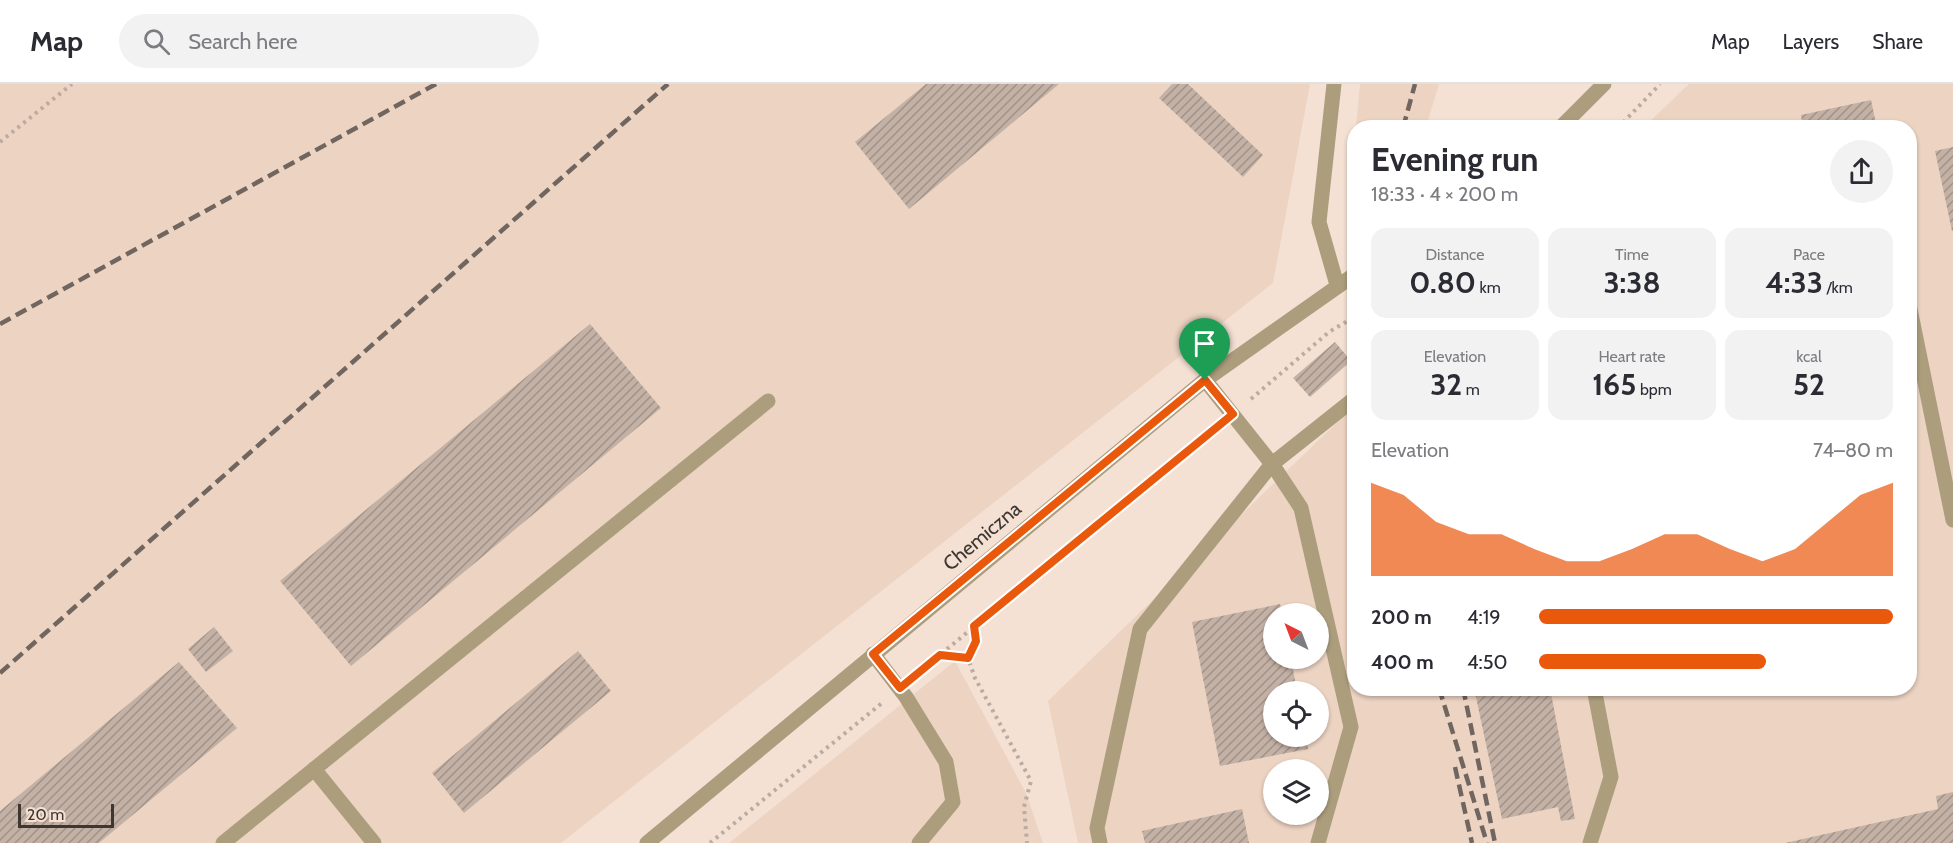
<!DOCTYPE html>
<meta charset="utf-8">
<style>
body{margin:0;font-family:Cabin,sans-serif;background:#f2f2f3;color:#2b2b33;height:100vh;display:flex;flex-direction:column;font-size:22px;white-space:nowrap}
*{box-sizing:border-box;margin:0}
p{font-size:20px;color:#7c7c81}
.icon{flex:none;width:33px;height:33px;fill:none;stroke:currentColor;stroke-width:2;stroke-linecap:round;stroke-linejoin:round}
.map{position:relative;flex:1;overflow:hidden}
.panel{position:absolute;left:1347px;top:36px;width:570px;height:576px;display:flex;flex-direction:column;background:#fff;border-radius:24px;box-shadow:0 2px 4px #0004}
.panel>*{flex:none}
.needle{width:39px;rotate:318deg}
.tools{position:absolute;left:1263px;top:519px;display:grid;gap:12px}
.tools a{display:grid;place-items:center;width:66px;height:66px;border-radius:50%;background:#fff;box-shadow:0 2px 4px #0004;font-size:30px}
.scale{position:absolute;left:18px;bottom:15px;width:96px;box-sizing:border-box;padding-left:6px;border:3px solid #3e3631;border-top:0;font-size:16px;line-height:21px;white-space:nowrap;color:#3e3631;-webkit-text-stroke:4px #f4e1d4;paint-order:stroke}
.pin{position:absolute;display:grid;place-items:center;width:51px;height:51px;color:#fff;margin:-62px -26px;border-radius:50% 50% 50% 0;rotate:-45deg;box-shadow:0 0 6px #0007}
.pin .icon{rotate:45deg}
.round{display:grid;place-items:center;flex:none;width:63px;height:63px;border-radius:32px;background:#f2f2f3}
.summary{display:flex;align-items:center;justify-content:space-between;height:102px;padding:0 24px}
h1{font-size:33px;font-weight:700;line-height:45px}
.figures{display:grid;grid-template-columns:repeat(3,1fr);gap:9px;height:102px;padding:6px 24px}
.figures div{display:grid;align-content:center;border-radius:15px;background:#f2f2f3;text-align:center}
.figures b{font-size:30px;font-weight:700}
.figures small{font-size:16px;font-weight:400}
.figures p{font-size:16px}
.chart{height:168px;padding:12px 24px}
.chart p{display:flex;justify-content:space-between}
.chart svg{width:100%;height:108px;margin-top:6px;fill:#ea580c;opacity:.7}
ul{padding:0 24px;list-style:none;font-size:20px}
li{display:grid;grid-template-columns:96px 72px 1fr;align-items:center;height:45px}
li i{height:15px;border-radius:8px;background:#ea580c}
header{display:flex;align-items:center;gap:36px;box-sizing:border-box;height:84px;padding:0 30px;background:#fff;border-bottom:2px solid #e1e1e2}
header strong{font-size:28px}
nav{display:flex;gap:33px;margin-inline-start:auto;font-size:21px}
.search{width:420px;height:54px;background:#f2f2f3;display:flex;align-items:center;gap:15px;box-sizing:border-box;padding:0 21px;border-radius:33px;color:#7c7c81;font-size:22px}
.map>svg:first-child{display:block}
.built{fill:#ecd3c2;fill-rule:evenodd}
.building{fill:url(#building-hatch)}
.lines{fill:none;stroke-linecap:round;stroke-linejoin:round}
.path{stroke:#bbaba1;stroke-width:4;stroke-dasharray:3 4.5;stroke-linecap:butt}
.service{stroke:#ac9e7d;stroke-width:15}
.minor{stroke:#ac9e7d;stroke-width:15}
.rail{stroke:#71665f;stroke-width:4.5;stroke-dasharray:12 6;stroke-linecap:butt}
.route-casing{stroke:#fff;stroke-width:12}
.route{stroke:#ea580c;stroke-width:8}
.labels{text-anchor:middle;stroke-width:5;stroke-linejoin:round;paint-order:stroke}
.street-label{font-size:20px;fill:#3e3631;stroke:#f4e1d4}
</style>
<header>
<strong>Map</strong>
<div class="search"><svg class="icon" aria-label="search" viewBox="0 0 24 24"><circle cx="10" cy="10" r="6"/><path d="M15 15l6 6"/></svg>Search here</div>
<nav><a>Map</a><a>Layers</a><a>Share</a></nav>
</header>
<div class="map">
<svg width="1953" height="759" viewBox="0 0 1953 759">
<defs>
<pattern id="building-hatch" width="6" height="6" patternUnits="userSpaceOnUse" patternTransform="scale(1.5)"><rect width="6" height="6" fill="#c4b1a5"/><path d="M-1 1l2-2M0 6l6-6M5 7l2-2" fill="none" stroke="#a19187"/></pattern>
</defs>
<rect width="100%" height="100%" fill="#f4e1d4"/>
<!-- built -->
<g class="built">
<polygon points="0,0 1310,0 1273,199 561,759 0,759"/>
<polygon points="1360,0 1439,0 1426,43 1356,43"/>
<path d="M 1689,0 L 1953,0 L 1953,759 L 1078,759 L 1048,617 L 1354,322 L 1354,604 L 1910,604 L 1910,44 L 1644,43 ZM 1274,530 L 1318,530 L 1318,574 L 1274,574 ZM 1274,608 L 1318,608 L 1318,652 L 1274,652 ZM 1274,686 L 1318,686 L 1318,730 L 1274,730 Z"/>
<polygon points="1354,55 1354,136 1347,134"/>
<polygon points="955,577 1026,709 1043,759 729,759"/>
</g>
<!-- building -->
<g class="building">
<polygon points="926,0 1059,0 909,125 855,58"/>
<polygon points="1172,0 1188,0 1263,71 1243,93 1159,14"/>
<polygon points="1871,16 1877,44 1803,44 1801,31"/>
<polygon points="1953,63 1953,147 1952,147 1935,67"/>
<polygon points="590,240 661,324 351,582 280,497"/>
<polygon points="1335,258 1351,277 1310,313 1293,294"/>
<polygon points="1280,520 1282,530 1274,530 1274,574 1291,574 1297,608 1274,608 1274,652 1306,652 1308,665 1220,682 1192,538"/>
<polygon points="214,543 233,567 206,588 188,565"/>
<polygon points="578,567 611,607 464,729 432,689"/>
<polygon points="179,578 237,644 99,759 0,759 0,727"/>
<polygon points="1474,604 1550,604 1575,735 1561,737 1558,723 1502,735"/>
<polygon points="1953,708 1953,759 1785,759 1938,725 1936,712"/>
<polygon points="1242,725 1249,759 1145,759 1142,747"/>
</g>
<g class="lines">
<!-- path -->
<g class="path">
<polyline points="1618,44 1660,0"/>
<polyline points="0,58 72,0"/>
<polyline points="1251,315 1329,248 1354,233"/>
<polyline points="974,543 976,557 968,574 975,594 1031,697 1024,723 1027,759"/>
<polyline points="940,571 968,574"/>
<polyline points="918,589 1215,344"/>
<polyline points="710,759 882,619"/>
</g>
<!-- service -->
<g class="service">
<polyline points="1334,0 1319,138 1337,201"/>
<polyline points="1910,225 1953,436"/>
<polyline points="1205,296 1272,380 1301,424 1351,643 1318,759"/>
<polyline points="873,570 906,613 946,678 953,718 919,759"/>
<polyline points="314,685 374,759"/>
<polyline points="223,759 768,317"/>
<polyline points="1100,759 1097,744 1140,545 1272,380 1354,315"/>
<polyline points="1590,759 1611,693 1594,604"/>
</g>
<!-- minor -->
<g class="minor">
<polyline points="1560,44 1604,0"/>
<polyline points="647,759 1205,296 1354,191"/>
</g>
<!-- rail -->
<g class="rail">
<polyline points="1403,44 1415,0"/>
<polyline points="0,240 436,0"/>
<polyline points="0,589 668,0"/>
<polyline points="1439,604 1487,759"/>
<polyline points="1463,604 1495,759"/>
<polyline points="1455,683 1472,759"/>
</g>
</g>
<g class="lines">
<!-- route casing -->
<g class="route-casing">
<polygon id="route" points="1205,296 1233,330 974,542 976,557 968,574 940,571 900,604 873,570"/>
</g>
<!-- route -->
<use href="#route" class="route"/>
</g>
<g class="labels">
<!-- street labels -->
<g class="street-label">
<text transform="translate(982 452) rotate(-40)" y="7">Chemiczna</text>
</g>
</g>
</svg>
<div class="tools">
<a><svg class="needle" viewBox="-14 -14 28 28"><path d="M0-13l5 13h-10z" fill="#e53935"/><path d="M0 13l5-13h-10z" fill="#7c7c81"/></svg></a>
<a><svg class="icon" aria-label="locate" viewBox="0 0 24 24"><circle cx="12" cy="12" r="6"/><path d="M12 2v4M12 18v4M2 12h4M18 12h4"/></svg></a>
<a><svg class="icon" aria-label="layers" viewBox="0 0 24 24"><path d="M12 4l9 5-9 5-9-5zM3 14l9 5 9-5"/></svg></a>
</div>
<div class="scale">20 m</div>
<div class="pin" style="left:1205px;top:296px;background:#1e9e55"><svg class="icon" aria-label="arrive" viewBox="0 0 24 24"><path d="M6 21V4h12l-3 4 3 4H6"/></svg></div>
<section class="panel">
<div class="summary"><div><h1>Evening run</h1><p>18:33 · 4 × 200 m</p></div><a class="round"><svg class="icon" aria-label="share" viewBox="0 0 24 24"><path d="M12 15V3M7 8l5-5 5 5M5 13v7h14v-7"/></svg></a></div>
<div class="figures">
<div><p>Distance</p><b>0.80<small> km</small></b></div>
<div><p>Time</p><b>3:38</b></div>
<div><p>Pace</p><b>4:33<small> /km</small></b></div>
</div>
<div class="figures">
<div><p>Elevation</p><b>32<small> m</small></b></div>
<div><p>Heart rate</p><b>165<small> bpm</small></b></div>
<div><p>kcal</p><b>52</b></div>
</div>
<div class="chart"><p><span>Elevation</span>74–80 m</p>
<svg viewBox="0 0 160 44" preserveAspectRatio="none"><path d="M0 44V6L10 11L20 22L30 27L40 27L50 33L60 38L70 38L80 33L90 27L100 27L110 33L120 38L130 33L140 22L150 11L160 6V44z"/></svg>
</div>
<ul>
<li><b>200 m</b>4:19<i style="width:100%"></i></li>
<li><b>400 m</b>4:50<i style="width:64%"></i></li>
</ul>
</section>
</div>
